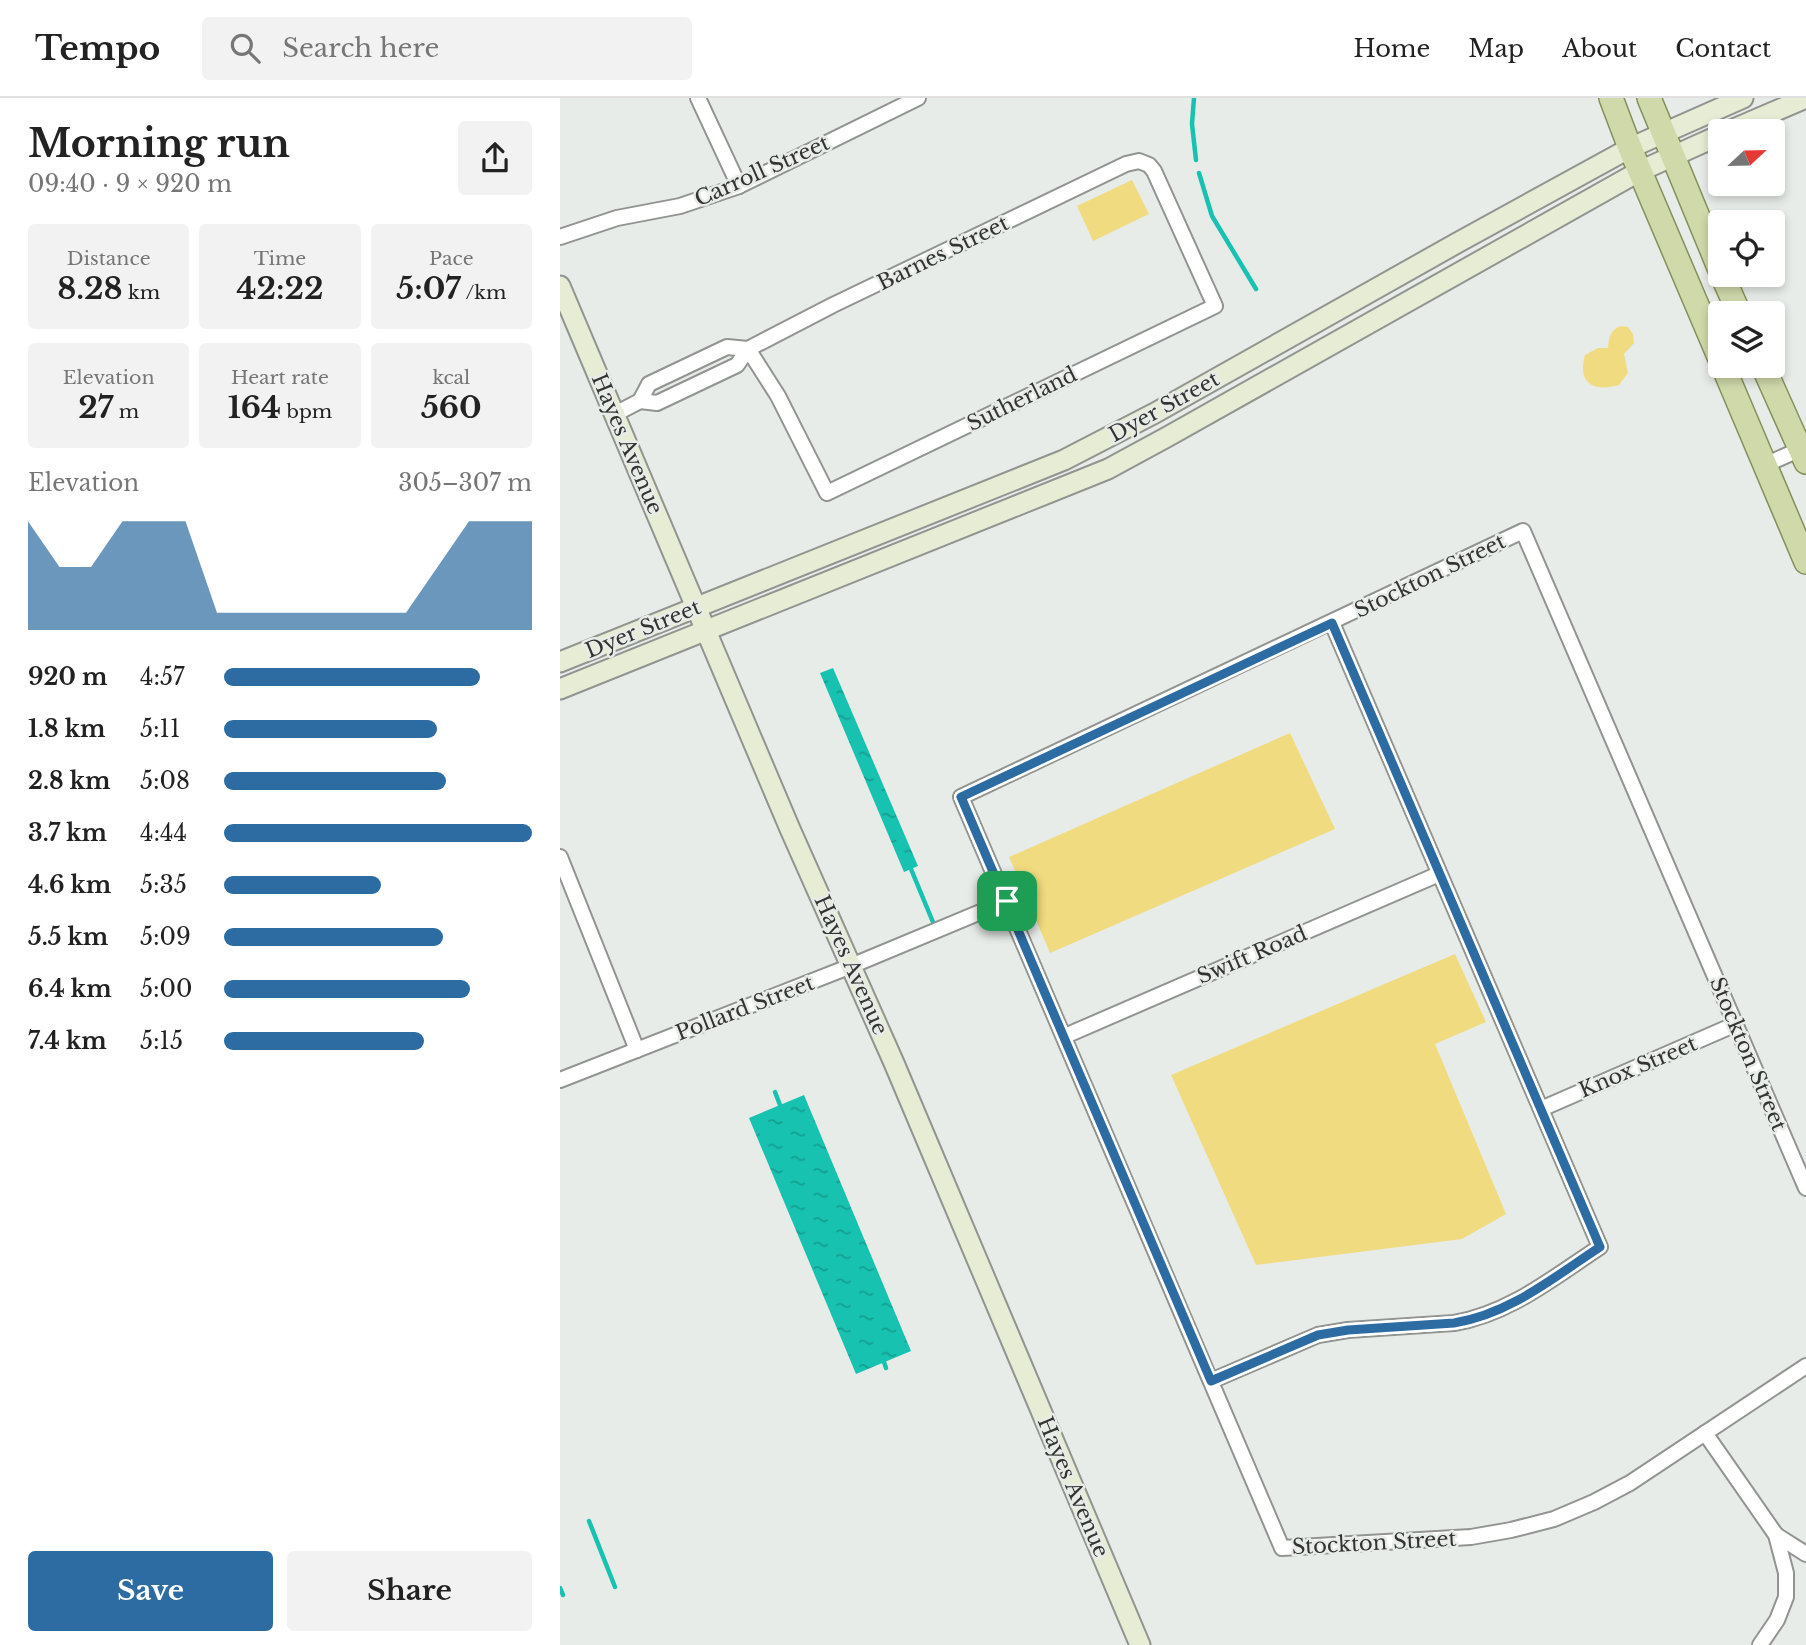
<!DOCTYPE html>
<meta charset="utf-8">
<style>
body{margin:0;font-family:"Libre Baskerville",serif;background:#f2f2f2;color:#222;height:100vh;display:flex;flex-direction:column;font-size:26px;white-space:nowrap}
*{box-sizing:border-box;margin:0}
p{font-size:23px;color:#767676}
.icon{flex:none;width:38px;height:38px;fill:none;stroke:currentColor;stroke-width:2;stroke-linecap:round;stroke-linejoin:round}
.map{position:relative;flex:1;overflow:hidden}
.drawer{display:flex;flex-direction:column;background:#fff;width:560px}
.drawer>*{flex:none}
.needle{width:46px;rotate:68deg}
.fabs{position:absolute;left:1148px;top:21px;display:grid;gap:14px}
.fabs a{display:grid;place-items:center;width:77px;height:77px;border-radius:7px;background:#fff;box-shadow:0 4px 10px #0003;font-size:35px}
.pin{position:absolute;display:grid;place-items:center;width:60px;height:60px;color:#fff;margin:-30px;border-radius:14px;box-shadow:0 4px 10px #0006}
.round{display:grid;place-items:center;flex:none;width:74px;height:74px;border-radius:7px;background:#f2f2f2}
.head{display:flex;align-items:center;justify-content:space-between;height:119px;padding:0 28px}
h1{font-size:38px;font-weight:700;line-height:52px}
.stats{display:grid;grid-template-columns:repeat(3,1fr);gap:10px;height:119px;padding:7px 28px}
.stats div{display:grid;align-content:center;border-radius:7px;background:#f2f2f2;text-align:center}
.stats b{font-size:30px;font-weight:700}
.stats small{font-size:19px;font-weight:400}
.stats p{font-size:19px}
.chart{height:196px;padding:14px 28px}
.chart p{display:flex;justify-content:space-between}
.chart svg{width:100%;height:126px;margin-top:7px;fill:#2d6ca2;opacity:.7}
.primary-button{display:flex;gap:14px;margin-top:auto;padding:14px 28px}
.primary-button a{flex:1;height:80px;border-radius:7px;background:#2d6ca2;color:#fff;font-size:28px;font-weight:700;line-height:80px;text-align:center}
.primary-button a+a{background:#f2f2f2;color:#222}
ul{padding:0 28px;list-style:none;font-size:23px}
li{display:grid;grid-template-columns:112px 84px 1fr;align-items:center;height:52px}
li i{height:18px;border-radius:9px;background:#2d6ca2}
header{display:flex;align-items:center;gap:42px;box-sizing:border-box;height:98px;padding:0 35px;background:#fff;border-bottom:2px solid #e0e0e0}
header strong{font-size:33px}
nav{display:flex;gap:38px;margin-inline-start:auto;font-size:24px}
.search{width:490px;height:63px;background:#f2f2f2;display:flex;align-items:center;gap:18px;box-sizing:border-box;padding:0 24px;border-radius:7px;color:#767676;font-size:26px}
main{display:flex;flex:1;min-height:0}
.map>svg:first-child{display:block}
.green{fill:#f0db80}
.water{fill:url(#water-ripples)}
.lines{fill:none;stroke-linecap:round;stroke-linejoin:round}
.stream{stroke:#17c2b0;stroke-width:4.5}
.street-casing{stroke:#919490;stroke-width:18}
.secondary-casing{stroke:#919490;stroke-width:23}
.primary-casing{stroke:#848f5c;stroke-width:26}
.street{stroke:#fff;stroke-width:14}
.secondary{stroke:#e7ecd5;stroke-width:19}
.primary{stroke:#cfd9aa;stroke-width:23}
.route-casing{stroke:#fff;stroke-width:14}
.route{stroke:#2d6ca2;stroke-width:9}
.labels{text-anchor:middle;stroke-width:5;stroke-linejoin:round;paint-order:stroke}
.street-label{font-size:21px;fill:#333432;stroke:#e8ece8}
</style>
<header>
<strong>Tempo</strong>
<div class="search"><svg class="icon" aria-label="search" viewBox="0 0 24 24"><circle cx="10" cy="10" r="6"/><path d="M15 15l6 6"/></svg>Search here</div>
<nav><a>Home</a><a>Map</a><a>About</a><a>Contact</a></nav>
</header>
<main>
<section class="drawer">
<div class="head"><div><h1>Morning run</h1><p>09:40 · 9 × 920 m</p></div><a class="round"><svg class="icon" aria-label="share" viewBox="0 0 24 24"><path d="M12 15V3M7 8l5-5 5 5M5 13v7h14v-7"/></svg></a></div>
<div class="stats">
<div><p>Distance</p><b>8.28<small> km</small></b></div>
<div><p>Time</p><b>42:22</b></div>
<div><p>Pace</p><b>5:07<small> /km</small></b></div>
</div>
<div class="stats">
<div><p>Elevation</p><b>27<small> m</small></b></div>
<div><p>Heart rate</p><b>164<small> bpm</small></b></div>
<div><p>kcal</p><b>560</b></div>
</div>
<div class="chart"><p><span>Elevation</span>305–307 m</p>
<svg viewBox="0 0 160 44" preserveAspectRatio="none"><path d="M0 44V6L10 22L20 22L30 6L40 6L50 6L60 38L70 38L80 38L90 38L100 38L110 38L120 38L130 22L140 6L150 6L160 6V44z"/></svg>
</div>
<ul>
<li><b>920 m</b>4:57<i style="width:83%"></i></li>
<li><b>1.8 km</b>5:11<i style="width:69%"></i></li>
<li><b>2.8 km</b>5:08<i style="width:72%"></i></li>
<li><b>3.7 km</b>4:44<i style="width:100%"></i></li>
<li><b>4.6 km</b>5:35<i style="width:51%"></i></li>
<li><b>5.5 km</b>5:09<i style="width:71%"></i></li>
<li><b>6.4 km</b>5:00<i style="width:80%"></i></li>
<li><b>7.4 km</b>5:15<i style="width:65%"></i></li>
</ul>
<div class="primary-button"><a>Save</a><a>Share</a></div>
</section>
<div class="map">
<svg width="1246" height="1547" viewBox="0 0 1246 1547">
<defs>
<pattern id="water-ripples" width="26" height="14" patternUnits="userSpaceOnUse" patternTransform="scale(1.75)"><rect width="26" height="14" fill="#17c2b0"/><path d="M2 4q2-2 4 0t4 0M15 11q2-2 4 0t4 0" fill="none" stroke="#159e90"/></pattern>
</defs>
<rect width="100%" height="100%" fill="#e8ece8"/>
<!-- green -->
<g class="green">
<polygon points="572,82 589,116 533,143 517,108"/>
<path d="M 1060,228 L 1068,229 L 1073,236 L 1074,245 L 1064,256 L 1068,275 L 1059,287 C 1034,294 1017,286 1025,257 L 1038,250 L 1048,250 C 1049,239 1050,233 1060,228 Z"/>
<polygon points="730,635 775,731 490,855 449,759"/>
<polygon points="895,856 926,924 875,946 946,1116 902,1141 696,1167 611,977"/>
</g>
<!-- water -->
<g class="water">
<polygon points="273,570 358,768 344,774 260,575"/>
<polygon points="244,997 351,1253 296,1276 189,1020"/>
</g>
<g class="lines">
<!-- stream -->
<g class="stream">
<polyline points="634,0 632,26 636,62"/>
<polyline points="639,75 652,118 696,191"/>
<polyline points="351,771 375,829"/>
<polyline points="215,994 220,1007"/>
<polyline points="324,1264 326,1270"/>
<polyline points="29,1423 55,1489"/>
<polyline points="0,1490 3,1497"/>
</g>
<!-- street casing -->
<g class="street-casing">
<g id="street">
<polyline points="138,0 179,88"/>
<polygon points="579,63 589,67 594,73 655,208 267,395 218,298 188,251 273,207 566,66"/>
<polyline points="0,139 57,120 120,108 179,88 358,0"/>
<polygon points="167,249 188,251 177,267 97,305 80,303 89,286"/>
<polyline points="55,316 80,303"/>
<polyline points="1205,367 1245,349"/>
<polyline points="0,759 77,952"/>
<polyline points="505,938 879,776"/>
<polyline points="0,982 291,868 447,803"/>
<polyline points="981,1011 1176,926"/>
<polyline points="1246,1090 963,433 401,699 722,1450 911,1439 951,1432 994,1421 1034,1404 1070,1385 1246,1268"/>
<path d="M 651,1283 L 758,1237 L 788,1232 L 894,1225 C 949,1216 994,1179 1040,1149 L 772,525"/>
<polyline points="1145,1335 1216,1437 1226,1475 1226,1499 1217,1522 1200,1547"/>
<polyline points="1216,1437 1246,1456"/>
</g>
</g>
<!-- secondary casing -->
<g class="secondary-casing">
<g id="secondary">
<polyline points="1169,33 1246,0"/>
<polyline points="0,188 230,731 334,965 580,1547"/>
<polyline points="0,564 504,362 595,315 897,145 1070,50 1183,0"/>
<polyline points="0,591 548,371 607,339 1080,73 1160,37"/>
</g>
</g>
<!-- primary casing -->
<g class="primary-casing">
<g id="primary">
<polyline points="1051,0 1070,50 1160,261"/>
<polyline points="1089,0 1160,172"/>
<polyline points="1162,177 1179,215"/>
<polyline points="1163,268 1246,464"/>
<polyline points="1203,268 1246,364"/>
</g>
</g>
<!-- street -->
<use href="#street" class="street"/>
<!-- secondary -->
<use href="#secondary" class="secondary"/>
<!-- primary -->
<use href="#primary" class="primary"/>
</g>
<g class="lines">
<!-- route casing -->
<g class="route-casing">
<path id="route" d="M 772,525 L 1040,1149 C 994,1179 950,1216 894,1225 L 788,1232 L 758,1237 L 651,1283 L 401,699 Z"/>
</g>
<!-- route -->
<use href="#route" class="route"/>
</g>
<g class="labels">
<!-- street labels -->
<g class="street-label">
<text transform="translate(202 73) rotate(-24)" y="7">Carroll Street</text>
<text transform="translate(383 155) rotate(-26)" y="7">Barnes Street</text>
<text transform="translate(462 301) rotate(-26)" y="7">Sutherland</text>
<text transform="translate(604 309) rotate(-29)" y="7">Dyer Street</text>
<text transform="translate(67 346) rotate(67)" y="7">Hayes Avenue</text>
<text transform="translate(870 478) rotate(-26)" y="7">Stockton Street</text>
<text transform="translate(83 531) rotate(-22)" y="7">Dyer Street</text>
<text transform="translate(692 857) rotate(-23)" y="7">Swift Road</text>
<text transform="translate(291 867) rotate(66)" y="7">Hayes Avenue</text>
<text transform="translate(185 910) rotate(-21)" y="7">Pollard Street</text>
<text transform="translate(1188 956) rotate(67)" y="7">Stockton Street</text>
<text transform="translate(1078 969) rotate(-23)" y="7">Knox Street</text>
<text transform="translate(513 1389) rotate(67)" y="7">Hayes Avenue</text>
<text transform="translate(814 1445) rotate(-3)" y="7">Stockton Street</text>
</g>
</g>
</svg>
<div class="fabs">
<a><svg class="needle" viewBox="-14 -14 28 28"><path d="M0-13l5 13h-10z" fill="#e53935"/><path d="M0 13l5-13h-10z" fill="#767676"/></svg></a>
<a><svg class="icon" aria-label="locate" viewBox="0 0 24 24"><circle cx="12" cy="12" r="6"/><path d="M12 2v4M12 18v4M2 12h4M18 12h4"/></svg></a>
<a><svg class="icon" aria-label="layers" viewBox="0 0 24 24"><path d="M12 4l9 5-9 5-9-5zM3 14l9 5 9-5"/></svg></a>
</div>
<div class="pin" style="left:447px;top:803px;background:#1e9e55"><svg class="icon" aria-label="arrive" viewBox="0 0 24 24"><path d="M6 21V4h12l-3 4 3 4H6"/></svg></div>
</div>
</main>
